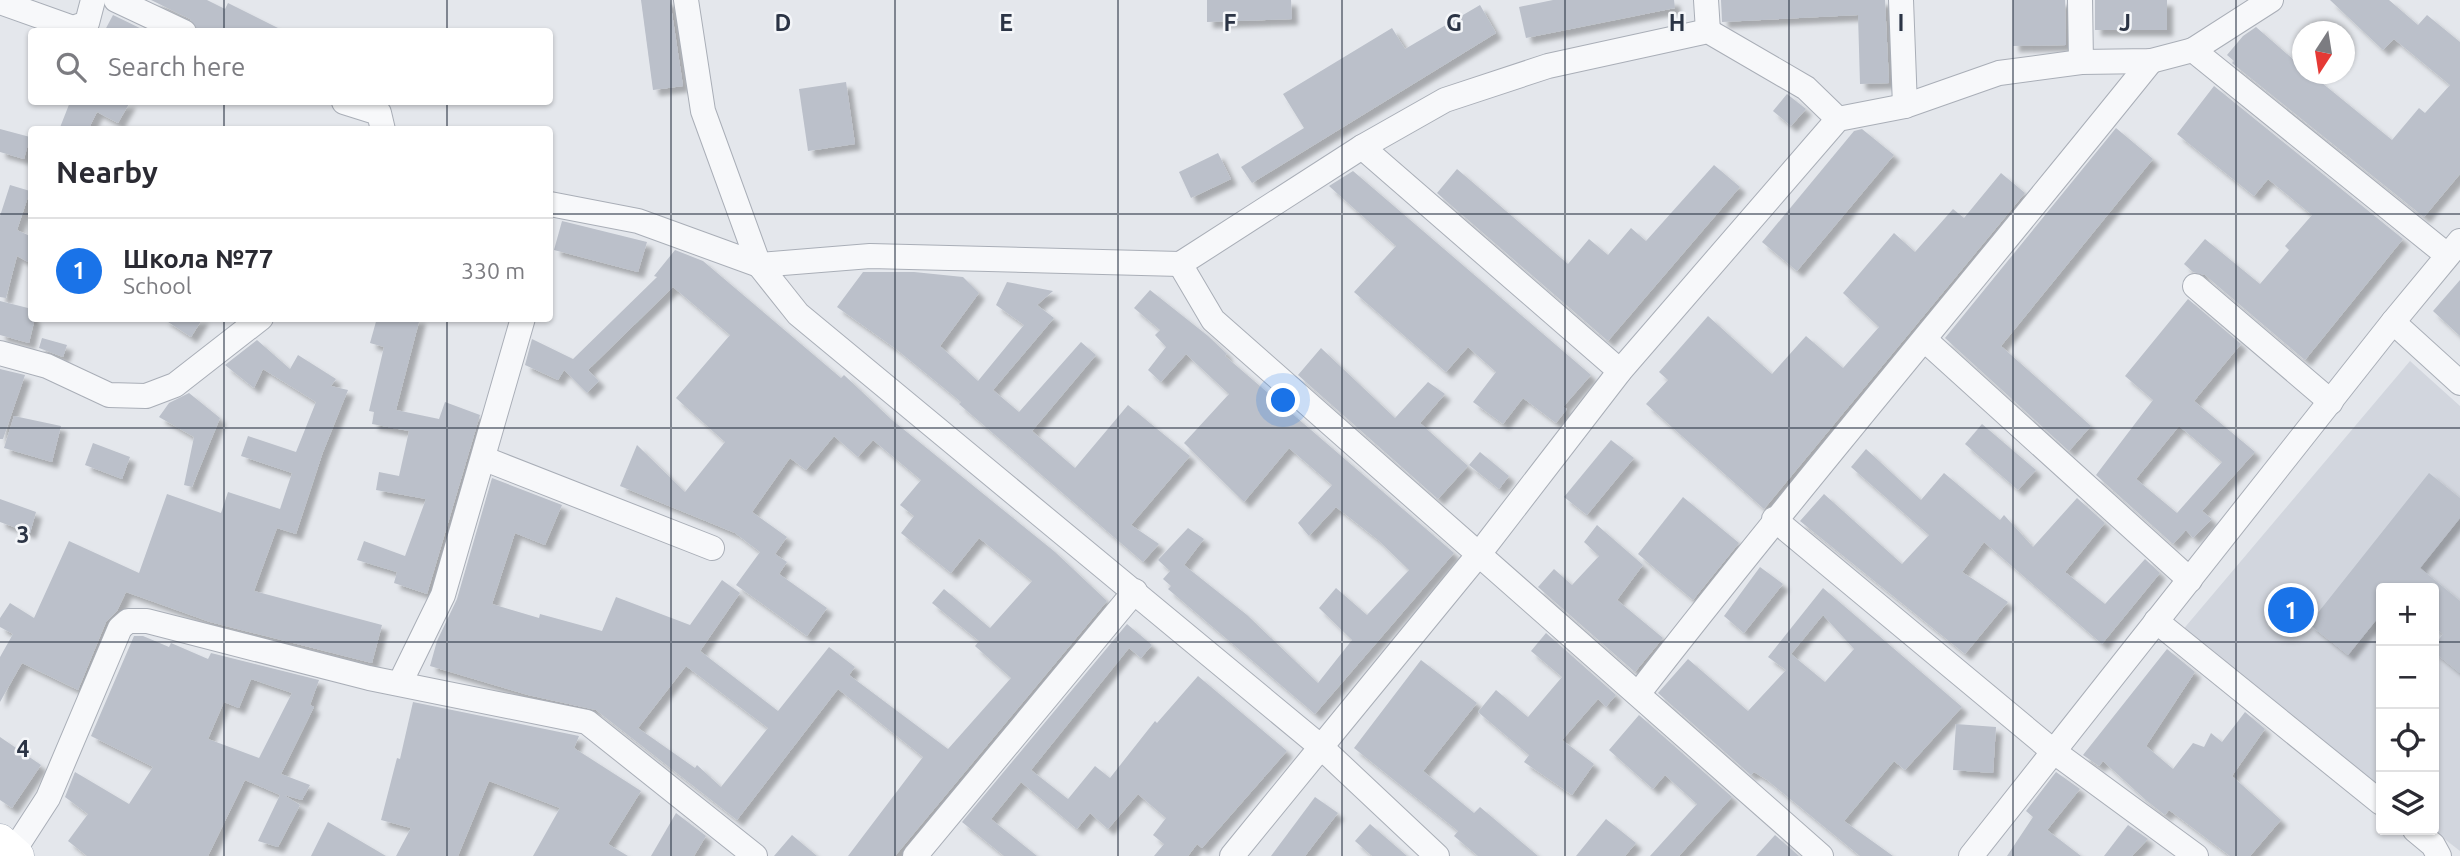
<!DOCTYPE html>
<html lang="en">
<head>
<meta charset="utf-8">
<style>
  body { margin:0; font-family:Ubuntu,sans-serif; background:#f2f2f3; color:#2b2b33 }
  .controls { position:absolute; right:21px; bottom:21px; display:grid; overflow:hidden; border-radius:7px; box-shadow:0 2px 5px #0004 }
  .controls button { width:63px; height:63px; display:grid; place-items:center; padding:0; border:0; border-bottom:2px solid #e1e1e2; background:#fff; color:#2b2b33; font:35px sans-serif }
  .compass { position:absolute; left:2292px; top:21px; width:63px; height:63px; border-radius:50%; background:#fff; box-shadow:0 2px 5px #0004; rotate:192deg }
  .you { position:absolute; left:1284px; top:401px; width:24px; height:24px; margin:-18px; border:5px solid #fff; border-radius:50%; background:#1a73e8; box-shadow:0 0 0 10px #1a73e833 }
  .badge { display:grid; place-items:center; width:46px; height:46px; border-radius:50%; background:#1a73e8; color:#fff; font-size:23px; font-weight:700 }
  .pin { position:absolute; translate:-50% -50%; border:4px solid #fff; box-shadow:0 2px 7px #0006 }
  .list { margin:0; padding:0; list-style:none }
  h2 { display:flex; justify-content:space-between; align-items:center; height:91px; margin:0; padding:0 28px; font-size:30px }
  h2 small { font-size:23px; font-weight:400; color:#7c7c81 }
  .list li { display:grid; grid-template-columns:46px 1fr auto; gap:21px; align-items:center; box-sizing:border-box; height:105px; padding:0 28px; border-top:2px solid #e1e1e2 }
  .list b { display:block; font-size:26px; white-space:nowrap }
  .list p { margin:0; font-size:23px; white-space:nowrap; color:#7c7c81 }
  .list em { font-size:23px; font-style:normal; color:#7c7c81 }
  .icon { flex:none; width:38px; height:38px; fill:none; stroke:currentColor; stroke-width:2; stroke-linecap:round; stroke-linejoin:round }
  .map { position:relative; flex:none; width:2460px; height:856px; overflow:hidden }
  .search { position:absolute; background:#fff; box-shadow:0 2px 5px #0004; left:28px; top:28px; width:525px; height:77px; display:flex; align-items:center; gap:18px; box-sizing:border-box; padding:0 24px; border-radius:7px; color:#7c7c81; font-size:26px }
  .panel { position:absolute; background:#fff; box-shadow:0 2px 5px #0004; left:28px; top:126px; width:525px; height:196px; border-radius:7px }
  .map>svg:first-child { display:block }
  .built { fill:#d2d6de }
  .building { fill:#bbc0ca; fill-rule:evenodd; filter:url(#shadow) }
  .lines { fill:none; stroke-linecap:round; stroke-linejoin:round }
  .minor-casing { stroke:#a9aeb7; stroke-width:26 }
  .major-casing { stroke:#a3abb8; stroke-width:33 }
  .minor { stroke:#f7f8fa; stroke-width:24 }
  .major { stroke:#fff; stroke-width:32 }
  .grid { fill:none; stroke:#2b3445; stroke-width:2; stroke-opacity:0.55 }
  .grid-label { font-size:23px; text-anchor:middle; font-weight:bold; fill:#2b3445; stroke:#f4f6f9; stroke-width:5; stroke-linejoin:round; paint-order:stroke }
</style>
</head>
<body>
<div class="map">
<svg width="2460" height="856" viewBox="0 0 2460 856">
  <defs>
    <filter id="shadow"><feDropShadow dx="6" dy="6" stdDeviation="2" flood-color="#0004"/></filter>
  </defs>
  <rect width="100%" height="100%" fill="#e4e7ec"/>
  <polygon class="built" points="2410,361 2460,406 2460,851 2433,830 2434,588 2381,588 2381,789 2181,632"/>
  <g class="building">
    <polygon points="151,0 207,0 225,9 228,3 286,32 199,32 190,19"/>
    <polygon points="641,0 670,0 683,86 653,90"/>
    <polygon points="1207,0 1291,0 1292,19 1207,22"/>
    <polygon points="1553,0 1674,0 1675,8 1526,38 1519,7"/>
    <polygon points="1721,0 1885,0 1889,83 1860,84 1858,15 1722,22"/>
    <polygon points="2013,0 2065,0 2066,45 2013,46"/>
    <rect x="2095" y="0" width="72" height="30"/>
    <polygon points="2330,0 2389,0 2418,25 2427,15 2460,42 2460,174 2424,217 2232,63 2234,61 2227,55 2243,36 2256,27 2302,67 2302,74 2311,74 2392,140 2419,108 2425,113 2450,85 2394,39 2383,50"/>
    <polygon points="1480,5 1496,33 1252,183 1241,167 1304,128 1283,94 1392,28 1405,49"/>
    <polygon points="113,15 148,32 104,32"/>
    <polygon points="846,82 855,144 808,151 799,89"/>
    <polygon points="2214,86 2403,239 2305,360 2205,275 2193,272 2184,264 2205,239 2260,284 2289,250 2285,246 2312,215 2268,179 2254,196 2177,134"/>
    <polygon points="1787,94 1806,109 1791,126 1773,111"/>
    <polygon points="70,102 130,102 118,123 97,112 88,130 59,130"/>
    <polygon points="2116,128 2153,159 2001,346 2091,426 2069,451 1945,338"/>
    <polygon points="0,129 30,137 24,159 0,152"/>
    <polygon points="1862,129 1894,155 1797,271 1762,242 1854,131"/>
    <polygon points="1218,153 1231,179 1191,198 1179,172"/>
    <polygon points="1714,165 1740,187 1608,341 1437,193 1457,169 1568,264 1589,239 1608,255 1631,228 1646,241"/>
    <polygon points="1353,171 1591,375 1563,407 1567,409 1556,423 1523,398 1503,424 1473,402 1496,372 1468,347 1446,372 1354,292 1396,246 1329,186"/>
    <polygon points="2001,173 2025,193 1764,509 1646,404 1668,380 1659,372 1708,316 1772,374 1806,336 1843,368 1879,327 1843,293 1894,233 1915,252 1953,209 1964,218"/>
    <polygon points="10,185 30,191 17,230 32,237 32,264 17,256 6,298 0,297 0,216"/>
    <polygon points="562,221 647,242 638,272 554,250"/>
    <path d="M675,250L703,261L841,378L844,375L892,420L1055,552L1107,601L895,856H848L923,757L838,689L737,820L596,710L528,695L430,666L437,641L457,599L492,478L562,505L545,545L515,533L492,604L539,618L540,614L602,631L616,597L690,625L722,580L740,593L700,651L778,711L829,647L855,667L849,675L948,749L1011,678L975,646L979,641L932,603L944,589L990,628L1032,581L979,538L951,573L901,533L914,516L900,505L921,480L873,440L858,457L834,436L806,470L790,458L752,512L787,537L775,554L787,562L779,574L827,608L807,636L736,585L760,552L735,533L620,486L637,445L685,492L725,442L676,398L730,335L673,287L588,370L599,381L587,393L564,370L558,380L525,365L532,339L573,359L657,277L654,276ZM686,666L768,728L721,787L697,765L695,768L638,728Z"/>
    <polygon points="863,272 914,272 963,277 979,293 940,346 978,381 1024,325 996,305 1007,282 1053,291 1037,305 1054,318 993,390 1019,412 1081,342 1096,355 1032,431 1075,468 1128,405 1190,456 1131,525 1159,544 1143,562 959,404 961,402 896,349 837,307"/>
    <polygon points="2460,280 2460,336 2433,311"/>
    <polygon points="1150,290 1208,336 1227,354 1225,356 1454,553 1315,714 1168,589 1171,586 1163,579 1170,571 1158,560 1188,528 1204,539 1184,565 1247,615 1318,683 1352,640 1319,608 1336,588 1367,615 1409,570 1378,540 1336,507 1309,536 1298,523 1332,485 1289,448 1244,502 1184,443 1229,394 1186,354 1161,382 1148,370 1166,347 1155,335 1160,330 1134,308"/>
    <path d="M2188,299L2241,344L2194,401L2255,452L2202,511L2212,519L2193,538L2186,530L2173,544L2096,475L2153,400L2125,376ZM2179,426L2222,462L2177,513L2136,479Z"/>
    <polygon points="0,301 32,309 32,318 35,318 29,343 0,335"/>
    <polygon points="162,318 203,318 191,337"/>
    <polygon points="377,318 420,318 396,410 439,419 445,402 480,415 427,594 394,583 397,572 357,560 364,541 405,556 426,499 376,490 379,472 399,476 409,431 372,424 374,412 369,411 384,347 370,343"/>
    <polygon points="42,338 67,345 63,357 39,348"/>
    <polygon points="257,340 290,369 298,355 336,379 331,386 348,390 323,452 296,534 277,528 254,591 382,625 372,663 210,622 126,592 117,611 106,622 78,690 22,663 0,702 0,657 13,634 0,627 0,618 10,603 34,618 69,541 139,573 167,494 221,513 228,492 280,509 292,473 241,456 248,436 296,452 316,402 263,369 254,388 225,365"/>
    <polygon points="1321,348 1395,418 1428,382 1445,394 1420,423 1468,466 1438,499 1298,375"/>
    <polygon points="0,369 25,375 3,439 0,439"/>
    <polygon points="189,393 220,418 192,487 184,485 194,437 159,417 169,403"/>
    <polygon points="14,416 61,426 52,462 4,448"/>
    <polygon points="1982,424 2036,470 2018,490 1965,444"/>
    <polygon points="1611,440 1634,458 1587,515 1564,497"/>
    <polygon points="93,443 130,457 122,479 85,465"/>
    <polygon points="1866,449 1921,500 1944,473 2000,520 2004,515 2033,547 2077,498 2105,523 2065,572 2105,604 2145,559 2160,573 2102,644 1984,542 1962,572 2008,602 1965,654 1800,521 1824,494 1902,564 1929,535 1851,467"/>
    <polygon points="1480,452 1509,476 1499,489 1469,465"/>
    <polygon points="2429,473 2460,498 2460,518 2420,568 2460,601 2460,673 2434,652 2434,646 2443,634 2434,627 2434,588 2381,588 2381,614 2348,655 2309,624"/>
    <polygon points="1683,497 1739,543 1693,600 1638,554"/>
    <polygon points="0,499 36,512 30,533 0,522"/>
    <polygon points="1597,525 1643,565 1617,600 1663,638 1635,672 1538,587 1554,569 1572,585 1599,556 1584,542"/>
    <polygon points="1760,567 1783,584 1744,633 1724,616"/>
    <path d="M1823,588L1962,707L1905,770L1894,761L1844,821L1893,856H1860L1767,780L1754,772L1751,775L1658,693L1688,659L1748,711L1786,670L1768,657ZM1823,615L1854,649L1825,682L1791,654Z"/>
    <polygon points="1127,624 1152,645 1141,658 1129,648 1031,770 1068,799 1095,766 1110,778 1155,721 1157,723 1198,676 1287,751 1202,848 1197,844 1188,856 1154,856 1164,844 1153,835 1166,818 1138,794 1108,829 1090,813 1077,829 1021,782 991,819 1037,856 1004,856 962,822"/>
    <polygon points="1546,633 1616,695 1606,707 1598,699 1562,740 1594,764 1572,795 1524,762 1529,755 1478,712 1496,690 1528,717 1562,677 1531,651"/>
    <path d="M134,636H143L169,647L171,643L208,659L211,653L319,680L310,705L314,707L281,774L310,785L302,800L284,795L300,805L278,847L258,841L280,795L245,780L208,856H87L68,841L88,814L65,797L75,772L129,804L153,767L91,736ZM251,679L292,693L259,758L208,739L224,702L239,708Z"/>
    <polygon points="2167,649 2195,672 2146,746 2173,769 2193,743 2204,747 2211,733 2222,742 2245,712 2265,729 2232,776 2281,820 2250,856 2230,856 2169,810 2165,815 2147,801 2103,761 2099,766 2083,755"/>
    <polygon points="1421,660 1477,703 1423,771 1474,813 1480,807 1538,856 1478,856 1454,836 1458,831 1354,748"/>
    <polygon points="413,702 579,736 574,748 641,791 608,844 628,856 533,856 560,808 489,781 458,856 396,856 411,828 381,820 397,758 400,759"/>
    <polygon points="1639,715 1732,797 1679,856 1650,856 1697,804 1665,775 1653,789 1609,750"/>
    <polygon points="1956,724 1996,727 1993,773 1953,770"/>
    <polygon points="0,737 41,765 12,808 0,800"/>
    <polygon points="2056,772 2080,789 2047,830 2081,856 2007,856 2033,817 2026,811"/>
    <polygon points="1315,797 1338,813 1305,856 1271,856"/>
    <polygon points="676,813 706,836 694,856 651,856"/>
    <polygon points="1606,819 1636,843 1625,856 1576,856"/>
    <polygon points="328,822 386,856 311,856"/>
    <polygon points="1370,824 1407,856 1372,856 1355,841"/>
    <polygon points="2128,825 2148,839 2132,856 2104,856"/>
    <polygon points="792,835 817,856 774,856"/>
    <polygon points="1775,835 1799,856 1756,856"/>
  </g>
  <g class="lines">
    <defs>
      <g id="minor">
        <polyline points="116,0 184,32"/>
        <polyline points="686,0 703,111 759,265 798,314 1321,747 1479,554 1620,371 1838,119 1905,106 1999,73 2081,62 2151,61 2193,50 2271,0"/>
        <polyline points="1706,0 1708,31"/>
        <polyline points="1901,0 1905,106"/>
        <polyline points="2080,0 2081,62"/>
        <polyline points="0,2 73,28 87,23 93,0"/>
        <polyline points="2193,50 2447,255"/>
        <polyline points="344,102 379,113 383,130"/>
        <polyline points="1362,147 1620,371"/>
        <polyline points="550,204 638,221 759,265 870,256 1180,264 1362,147 1445,100 1548,66 1708,31 1806,88 1838,119"/>
        <polyline points="1180,264 1213,320 1821,856"/>
        <polyline points="2195,286 2331,402"/>
        <polyline points="2393,322 2460,241"/>
        <polyline points="1925,340 2190,580"/>
        <polyline points="0,353 47,366 109,395 146,396 175,385 261,318"/>
        <polyline points="485,459 712,548"/>
        <polyline points="1774,519 2053,751 2196,856"/>
        <polyline points="2156,621 2381,803"/>
        <polyline points="400,683 443,595 523,318"/>
        <path d="M1638,694C1805,479 1981,273 2151,61"/>
        <polyline points="2415,830 2433,845 2439,856"/>
        <polyline points="13,852 48,798 120,628 128,621 147,621 369,678 587,722 755,856"/>
        <polyline points="915,856 1135,591"/>
        <polyline points="1232,856 1321,747 1437,856"/>
        <polyline points="1971,856 2393,322 2460,383"/>
      </g>
      <polyline id="major" points="0,840 18,856"/>
    </defs>
    <use href="#minor" class="minor-casing"/>
    <use href="#major" class="major-casing"/>
    <use href="#minor" class="minor"/>
    <use href="#major" class="major"/>
  </g>
  <path class="grid" d="M224,0V32M447,0V32M671,0V856M895,0V856M1118,0V856M1342,0V856M1565,0V856M1789,0V856M2013,0V856M2236,0V856M224,102V130M447,102V130M0,214H32M550,214H2460M224,318V856M447,318V856M0,428H2460M0,642H2381M2434,642H2460"/>
  <g class="grid-label">
    <text x="783" y="31">D</text>
    <text x="1006" y="31">E</text>
    <text x="1230" y="31">F</text>
    <text x="1454" y="31">G</text>
    <text x="1677" y="31">H</text>
    <text x="1901" y="31">I</text>
    <text x="2125" y="31">J</text>
    <text x="23" y="543">3</text>
    <text x="23" y="757">4</text>
  </g>
</svg>
<div class="controls">
<button>+</button>
<button>−</button>
<button><svg class="icon" aria-label="locate" viewBox="0 0 24 24"><circle cx="12" cy="12" r="6"/><path d="M12 2v4M12 18v4M2 12h4M18 12h4"/></svg></button>
<button><svg class="icon" aria-label="layers" viewBox="0 0 24 24"><path d="M12 4l9 5-9 5-9-5zM3 14l9 5 9-5"/></svg></button>
</div>
<svg class="compass" viewBox="-18 -18 36 36"><path d="M0-13l5 13h-10z" fill="#e53935"/><path d="M0 13l5-13h-10z" fill="#7c7c81"/></svg>
<div class="you"></div>
<div class="pin badge" style="left:2291px;top:610px">1</div>
<div class="search"><svg class="icon" aria-label="search" viewBox="0 0 24 24"><circle cx="10" cy="10" r="6"/><path d="M15 15l6 6"/></svg>Search here</div>
<section class="panel">
<h2>Nearby<small></small></h2>
<ul class="list">
<li><span class="badge">1</span><div><b>Школа №77</b><p>School</p></div><em>330 m</em></li>
</ul>
</section>
</div>
</body>
</html>
